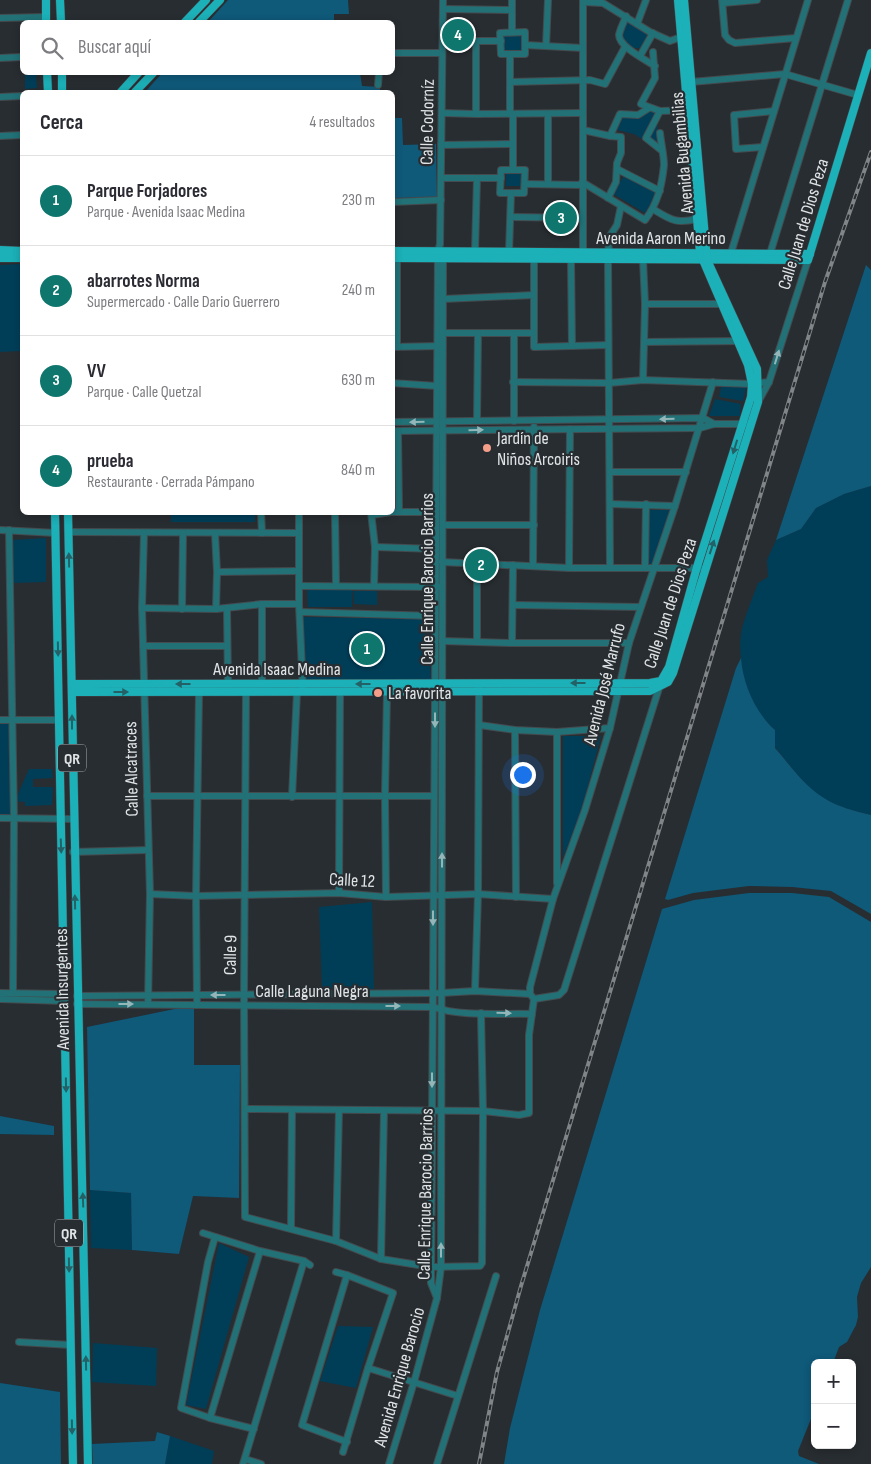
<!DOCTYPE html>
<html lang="es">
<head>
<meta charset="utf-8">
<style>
  body { margin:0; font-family:"Sofia Sans Condensed",sans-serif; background:#f7f7f7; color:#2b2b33 }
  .controls { position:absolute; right:15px; bottom:15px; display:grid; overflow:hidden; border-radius:8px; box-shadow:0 2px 8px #0003 }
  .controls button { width:45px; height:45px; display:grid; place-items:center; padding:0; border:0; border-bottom:1px solid #e1e1e2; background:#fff; color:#2b2b33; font:25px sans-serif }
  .you { position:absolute; left:522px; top:774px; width:18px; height:18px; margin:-12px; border:4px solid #fff; border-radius:50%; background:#1a73e8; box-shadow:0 0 0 8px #1a73e833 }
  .badge { display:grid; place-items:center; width:32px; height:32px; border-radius:50%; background:#0f766e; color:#fff; font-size:16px; font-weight:700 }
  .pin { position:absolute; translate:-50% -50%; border:2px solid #fff; box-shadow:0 1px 5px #0006 }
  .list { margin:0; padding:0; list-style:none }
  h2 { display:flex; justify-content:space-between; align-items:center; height:65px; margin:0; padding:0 20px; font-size:21px }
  h2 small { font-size:16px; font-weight:400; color:#7c7c81 }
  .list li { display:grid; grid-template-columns:32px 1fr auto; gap:15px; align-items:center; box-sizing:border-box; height:90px; padding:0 20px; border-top:1px solid #e1e1e2 }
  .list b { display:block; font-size:19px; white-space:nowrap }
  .list p { margin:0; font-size:16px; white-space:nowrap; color:#7c7c81 }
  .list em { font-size:16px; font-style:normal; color:#7c7c81 }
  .icon { flex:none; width:28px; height:28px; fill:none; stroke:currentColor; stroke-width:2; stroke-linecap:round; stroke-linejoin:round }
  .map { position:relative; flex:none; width:871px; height:1464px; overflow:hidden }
  .search { position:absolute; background:#fff; box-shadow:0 2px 8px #0003; left:20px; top:20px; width:375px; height:55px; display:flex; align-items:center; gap:12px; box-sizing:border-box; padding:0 18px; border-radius:8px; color:#7c7c81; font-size:19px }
  .panel { position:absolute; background:#fff; box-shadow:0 2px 8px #0003; left:20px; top:90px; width:375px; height:425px; border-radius:8px }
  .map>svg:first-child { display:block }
  .green { fill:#003e58 }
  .forest { fill:#0f5979 }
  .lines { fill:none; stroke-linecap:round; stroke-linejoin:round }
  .minor-casing { stroke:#454a4e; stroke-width:8 }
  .major-casing { stroke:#454a4e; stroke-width:9 }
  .minor { stroke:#217176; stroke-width:6 }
  .major { stroke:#1cb0b8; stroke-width:8 }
  .rail-casing { stroke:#808588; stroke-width:4 }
  .rail { stroke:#282d31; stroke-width:2; stroke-dasharray:5.5; stroke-linecap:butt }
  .oneway { fill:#94b6b9 }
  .oneway2 { fill:#236167 }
  .poi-dot { fill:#f49e89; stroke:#282d31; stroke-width:2 }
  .labels { text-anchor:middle; stroke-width:4.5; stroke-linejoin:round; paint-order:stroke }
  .shield { fill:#282d31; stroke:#a9adb0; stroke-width:1 }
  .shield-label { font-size:16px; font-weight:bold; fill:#e0e4e6 }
  .street-label { font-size:18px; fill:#e0e4e6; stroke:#282d31 }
  .poi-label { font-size:18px; fill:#e0e4e6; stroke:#282d31; text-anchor:start }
</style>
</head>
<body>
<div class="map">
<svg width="871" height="1464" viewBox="0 0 871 1464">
  <rect width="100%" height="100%" fill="#282d31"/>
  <g class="green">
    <path d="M628,21L648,34L641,48H633L623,40C622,33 623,25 628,21Z"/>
    <rect x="502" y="34" width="21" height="18"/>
    <polygon points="25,73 36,73 37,88 25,89"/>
    <polygon points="653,110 658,113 657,145 649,143 634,134 617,130 624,115"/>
    <polygon points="506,173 522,173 523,186 506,186"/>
    <polygon points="625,174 657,193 645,213 613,194"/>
    <polygon points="22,264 22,351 0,352 0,265"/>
    <polygon points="722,383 746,387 743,401 719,397"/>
    <polygon points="715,399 741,404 740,416 709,416"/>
    <path d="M871,486V815C855,811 838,807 823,798C804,786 790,765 775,747V730C749,708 737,668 741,634C743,620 753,597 758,583L768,577L767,560L776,540L801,529L816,508L844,494Z"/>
    <polygon points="649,510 670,510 652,564 648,564"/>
    <rect x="171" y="513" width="84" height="9"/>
    <polygon points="46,538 46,582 12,583 11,540"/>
    <polygon points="307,587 353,588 352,607 308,607"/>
    <polygon points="354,591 377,591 377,605 354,604"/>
    <polygon points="303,617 430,619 431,682 304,679"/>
    <polygon points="0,722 9,722 12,818 0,818"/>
    <polygon points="563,736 601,736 582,809 563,858"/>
    <polygon points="29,769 52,769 53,778 33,779 33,787 53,787 52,805 25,806 25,802 15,801"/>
    <polygon points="372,902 374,989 322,989 319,907"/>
    <polygon points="90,1190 131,1193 132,1250 91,1248"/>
    <polygon points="219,1243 249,1257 206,1409 186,1405"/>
    <polygon points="338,1326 373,1327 356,1388 320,1381"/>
    <polygon points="93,1343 157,1348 156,1386 92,1382"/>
    <polygon points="170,1436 214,1451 212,1464 165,1464"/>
  </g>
  <g class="forest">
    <polygon points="228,0 348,0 349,14 334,14 334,22 208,22"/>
    <polygon points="163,72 360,73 362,86 380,87 380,92 145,92"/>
    <polygon points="392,118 402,118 403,145 436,144 437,197 393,198"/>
    <polygon points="866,265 871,270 871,486 844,494 816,508 801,529 776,540"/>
    <path d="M741,658C743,684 755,712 775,730V748C790,765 804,786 824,798C838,807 855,811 871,815V914L831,891L792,887L749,886L693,893L668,900L665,899L736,668Z"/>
    <polygon points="749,893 792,893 829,897 871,922 871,1267 861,1283 857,1297 858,1317 856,1325 847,1342 839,1347 833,1363 815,1363 815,1409 798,1451 799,1456 819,1464 504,1464 510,1428 540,1310 662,909 694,900"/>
    <polygon points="194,1005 194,1065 240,1065 239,1198 193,1196 179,1254 132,1250 131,1193 90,1190 87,1027"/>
    <polygon points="0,1116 54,1126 54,1135 0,1134"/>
    <polygon points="0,1383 60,1392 61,1464 0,1464"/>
    <polygon points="157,1432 170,1436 165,1464 93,1464 92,1444 155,1441"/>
  </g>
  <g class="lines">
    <defs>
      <g id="minor">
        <polyline points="512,0 512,32"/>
        <polyline points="583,0 583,256"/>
        <polyline points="722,0 725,35 729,40 735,43 796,38"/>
        <polyline points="583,2 603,3 650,32 670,41 681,37"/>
        <polyline points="723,3 757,0"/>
        <polyline points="443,9 512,10"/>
        <path d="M626,16C624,22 620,29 619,35C619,47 646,60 655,66"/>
        <polyline points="0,18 46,17"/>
        <polyline points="637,24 646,0"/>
        <polygon points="525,32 525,54 501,54 500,33"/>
        <polyline points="443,41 501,41"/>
        <polyline points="525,45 583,48"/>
        <polyline points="546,46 548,0"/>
        <polyline points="653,52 655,78 641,104 660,111 690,110"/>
        <polyline points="392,53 442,53"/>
        <polyline points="510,54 510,114"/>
        <polyline points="640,56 653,33"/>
        <polyline points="0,58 22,57"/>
        <polyline points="510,82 590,80 605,84 625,47"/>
        <polyline points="691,82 785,74 858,95"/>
        <polyline points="378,85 379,72"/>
        <polyline points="0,97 22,96"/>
        <polyline points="660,111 646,138 661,150"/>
        <polyline points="442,113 476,114 582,113"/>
        <polyline points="476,114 476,41"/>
        <polyline points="548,114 548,184"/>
        <polyline points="583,130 610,136 621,137 621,153 617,163 616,182 608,198"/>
        <polyline points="0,136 22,135"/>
        <polyline points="610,136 620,114 638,115 649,108"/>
        <polyline points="441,145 513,144"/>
        <polyline points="763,147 736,149 734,115 774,111"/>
        <polyline points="617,169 660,191"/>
        <polygon points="501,170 525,170 524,193 500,193"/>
        <polyline points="513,170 513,114"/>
        <polyline points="441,178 501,178"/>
        <path d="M582,182L645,220C658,203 662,185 664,165C664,156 661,143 660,133"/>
        <polyline points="525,184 583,185"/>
        <polyline points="392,202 441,200"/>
        <path d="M653,209C671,220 676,224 697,219"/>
        <polyline points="511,217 582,218"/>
        <polyline points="475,252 477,178"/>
        <polyline points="509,252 511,193"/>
        <polyline points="609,253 608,239 617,225 621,206"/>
        <polyline points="731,253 808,0"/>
        <polyline points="769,257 848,0"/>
        <polyline points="397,258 397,347"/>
        <polyline points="534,259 534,347 608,345"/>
        <polyline points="571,259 572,346"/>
        <polyline points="608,259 610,567"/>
        <polyline points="443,299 534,295"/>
        <polyline points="645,304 721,304"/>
        <polyline points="443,333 533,333"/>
        <polyline points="644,342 742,341"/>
        <polyline points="392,347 439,346"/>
        <polyline points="643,380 645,304 643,259"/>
        <polyline points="513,382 609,383 643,380 752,384 769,382"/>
        <polyline points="392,383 437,386"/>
        <polyline points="758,402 769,382 808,260"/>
        <polyline points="477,421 478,333"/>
        <polyline points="514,421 514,334"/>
        <polyline points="392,422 703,418 714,424"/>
        <polyline points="392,431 700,428 714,424 751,424"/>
        <polyline points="398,431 399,511"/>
        <polyline points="610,472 686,472"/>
        <polyline points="610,504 675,506"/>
        <polyline points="261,512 262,533"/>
        <polyline points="299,512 299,604 303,692"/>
        <polyline points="335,512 336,586"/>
        <polyline points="371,512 375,547 374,586"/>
        <polyline points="392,512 436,512"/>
        <polyline points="372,515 391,512"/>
        <polyline points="443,525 534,525"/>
        <polyline points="0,530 56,533"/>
        <polyline points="9,530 14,819 13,993"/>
        <polyline points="68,532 298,533"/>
        <polyline points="144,533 142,608 150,894 148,1004"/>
        <polyline points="215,533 217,572 216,609"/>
        <polyline points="375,547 436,549"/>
        <polyline points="442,562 569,568 701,568"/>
        <polyline points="477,564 477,641"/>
        <polyline points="533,565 534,427"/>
        <polyline points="645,567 646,504"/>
        <polyline points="569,568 570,429"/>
        <polyline points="217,572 299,571"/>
        <polyline points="300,586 439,587"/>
        <polyline points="513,605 640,607"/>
        <polyline points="142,608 216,609 262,604 299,604"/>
        <polyline points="182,609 183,533"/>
        <polyline points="227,609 228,684"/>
        <polyline points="300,612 435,616"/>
        <polyline points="442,641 512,643 629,643"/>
        <polyline points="512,643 513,565"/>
        <polyline points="143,646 227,646"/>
        <polyline points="262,684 262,604"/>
        <polyline points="246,692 244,995 245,1217 336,1241 381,1259 431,1267 480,1266 482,1263 483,1111 481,1013"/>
        <polyline points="0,720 59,720"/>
        <polyline points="479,725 515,730 557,732 610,728"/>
        <polyline points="515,730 516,897"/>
        <polyline points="557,732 557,883"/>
        <polyline points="147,796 434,796"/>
        <polyline points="292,797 297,692"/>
        <polyline points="0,818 73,819"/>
        <polyline points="73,852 148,850"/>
        <polyline points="339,893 340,692"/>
        <polyline points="150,894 196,896 339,893 386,897 478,894 553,899"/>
        <polyline points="386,897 385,796 387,692"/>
        <polyline points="475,991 478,894 479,687"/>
        <polyline points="0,993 65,994"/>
        <polyline points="530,994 530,987 553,899 585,810 610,728 629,643 675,506 713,382"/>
        <polyline points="77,996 441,993 475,991 530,994"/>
        <polyline points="0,999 65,1001"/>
        <polyline points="534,999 559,995 564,990 660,685"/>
        <path d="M77,1004L433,1007C462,1017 501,1013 532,1014"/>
        <polyline points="197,1005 196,896 199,692"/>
        <polyline points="246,1109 483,1111 519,1115 529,1113 529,1035 534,999 530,994"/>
        <polyline points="291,1228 292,1110"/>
        <polyline points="203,1233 260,1251 304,1261 310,1265"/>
        <polyline points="215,1237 208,1262 181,1408 210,1418 254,1429"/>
        <polyline points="336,1241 339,1110"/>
        <polyline points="381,1259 384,1111"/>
        <polyline points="336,1272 347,1275 393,1293 368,1368 343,1452"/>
        <polyline points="437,1298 431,1283 438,252 440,244 443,0"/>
        <polyline points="19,1342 71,1345"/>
        <polyline points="368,1368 458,1396"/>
        <polyline points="210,1418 260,1251"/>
        <polyline points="347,1442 302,1425 347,1275"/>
        <polyline points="245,1459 261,1464"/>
        <polyline points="243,1464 304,1261"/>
        <polyline points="389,1464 414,1382 437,1298 441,1267 443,254"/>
        <polyline points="437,1464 496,1276"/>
      </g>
      <g id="major">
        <polyline points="46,0 46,22"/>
        <polyline points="60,0 61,22"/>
        <polyline points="185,22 206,0"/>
        <polyline points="199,22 220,0"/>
        <polyline points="47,72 48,92"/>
        <polyline points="62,72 62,92"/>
        <polyline points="121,92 139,72"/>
        <polyline points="135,92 154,72"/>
        <polyline points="0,250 22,251"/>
        <polyline points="392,251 810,254"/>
        <polyline points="0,258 22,258"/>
        <polyline points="392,258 808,260 871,53"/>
        <polyline points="55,512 73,1464"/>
        <path d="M68,512C72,830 83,1147 88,1464"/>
        <polyline points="72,684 650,683 661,681 669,667 697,567 751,397 752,384 748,365 700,253 678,0"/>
        <polyline points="72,692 650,691 668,682 673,673 758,402 757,369 707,260 684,0"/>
      </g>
    </defs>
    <use href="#minor" class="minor-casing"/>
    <use href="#major" class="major-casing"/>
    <use href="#minor" class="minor"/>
    <use href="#major" class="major"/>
    <defs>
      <polyline id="rail" points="479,1464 497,1372 521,1286 825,282 871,152"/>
    </defs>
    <use href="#rail" class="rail-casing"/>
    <use href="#rail" class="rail"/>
  </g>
  <defs><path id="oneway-solid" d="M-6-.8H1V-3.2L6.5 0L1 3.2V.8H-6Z" transform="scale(1.25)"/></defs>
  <g class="oneway">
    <use href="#oneway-solid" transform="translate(777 357) rotate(-73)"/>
    <use href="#oneway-solid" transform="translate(667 419) rotate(179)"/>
    <use href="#oneway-solid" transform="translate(417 422) rotate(179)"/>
    <use href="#oneway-solid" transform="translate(476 430) rotate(-1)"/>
    <use href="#oneway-solid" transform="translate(435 720) rotate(90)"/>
    <use href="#oneway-solid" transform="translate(442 860) rotate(-90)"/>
    <use href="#oneway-solid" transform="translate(433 918) rotate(90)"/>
    <use href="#oneway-solid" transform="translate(218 995) rotate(180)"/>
    <use href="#oneway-solid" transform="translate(126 1004)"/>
    <use href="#oneway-solid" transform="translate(393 1006)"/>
    <use href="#oneway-solid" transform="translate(504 1013) rotate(1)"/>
    <use href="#oneway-solid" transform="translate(432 1080) rotate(90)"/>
    <use href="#oneway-solid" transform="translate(441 1250) rotate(-90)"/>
  </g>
  <g class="oneway2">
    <use href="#oneway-solid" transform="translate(735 447) rotate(107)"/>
    <use href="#oneway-solid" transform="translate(712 547) rotate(-72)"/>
    <use href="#oneway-solid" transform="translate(69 560) rotate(-91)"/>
    <use href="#oneway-solid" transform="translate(58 649) rotate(89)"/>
    <use href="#oneway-solid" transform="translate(578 683) rotate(180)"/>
    <use href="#oneway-solid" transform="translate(183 684) rotate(180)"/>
    <use href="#oneway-solid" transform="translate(363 684) rotate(180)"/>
    <use href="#oneway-solid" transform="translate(121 692)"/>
    <use href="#oneway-solid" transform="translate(72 722) rotate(-90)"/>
    <use href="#oneway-solid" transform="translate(61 846) rotate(88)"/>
    <use href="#oneway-solid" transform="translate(75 902) rotate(-91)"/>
    <use href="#oneway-solid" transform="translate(66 1085) rotate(89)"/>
    <use href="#oneway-solid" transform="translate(83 1200) rotate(-92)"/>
    <use href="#oneway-solid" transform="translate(69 1265) rotate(89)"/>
    <use href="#oneway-solid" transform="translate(86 1363) rotate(-91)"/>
    <use href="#oneway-solid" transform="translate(72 1427) rotate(89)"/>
  </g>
  <g class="poi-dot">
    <circle cx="487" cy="448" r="5"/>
    <circle cx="378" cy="693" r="5"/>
  </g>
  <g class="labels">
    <g class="shield">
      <rect x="58" y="744.5" width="28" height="27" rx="4"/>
      <rect x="55" y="1219.5" width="28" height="27" rx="4"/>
    </g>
    <g class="shield-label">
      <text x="72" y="764">QR</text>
      <text x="69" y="1239">QR</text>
    </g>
    <g class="street-label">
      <text transform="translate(427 122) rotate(-89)" y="6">Calle Codorníz</text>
      <text transform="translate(682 153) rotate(-95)" y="6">Avenida Bugambilias</text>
      <text transform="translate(803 224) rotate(-73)" y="6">Calle Juan de Dios Peza</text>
      <text x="661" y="244">Avenida Aaron Merino</text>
      <text transform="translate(427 579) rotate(-90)" y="6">Calle Enrique Barocio Barrios</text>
      <text transform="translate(670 603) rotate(-72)" y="6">Calle Juan de Dios Peza</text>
      <text x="277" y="675">Avenida Isaac Medina</text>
      <text transform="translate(604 684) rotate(-76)" y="6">Avenida José Marrufo</text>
      <text transform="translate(131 769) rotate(-91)" y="6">Calle Alcatraces</text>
      <text transform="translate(352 880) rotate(3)" y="6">Calle 12</text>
      <text transform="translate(230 955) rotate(-89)" y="6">Calle 9</text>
      <text transform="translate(62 989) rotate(-91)" y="6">Avenida Insurgentes</text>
      <text x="312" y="997">Calle Laguna Negra</text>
      <text transform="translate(425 1194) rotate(-89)" y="6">Calle Enrique Barocio Barrios</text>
      <text transform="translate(399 1377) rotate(-74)" y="6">Avenida Enrique Barocio</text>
    </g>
    <g class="poi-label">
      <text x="497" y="444">Jardín de<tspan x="497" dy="21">Niños Arcoiris</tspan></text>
      <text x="388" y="699">La favorita</text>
    </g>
  </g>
</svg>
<div class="controls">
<button>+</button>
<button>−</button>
</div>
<div class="you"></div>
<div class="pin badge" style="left:367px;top:649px">1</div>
<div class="pin badge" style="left:481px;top:565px">2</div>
<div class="pin badge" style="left:561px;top:218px">3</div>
<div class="pin badge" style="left:458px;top:35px">4</div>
<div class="search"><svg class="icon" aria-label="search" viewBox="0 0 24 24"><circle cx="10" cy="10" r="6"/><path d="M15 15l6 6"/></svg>Buscar aquí</div>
<section class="panel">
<h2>Cerca<small>4 resultados</small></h2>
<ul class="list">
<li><span class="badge">1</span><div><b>Parque Forjadores</b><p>Parque · Avenida Isaac Medina</p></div><em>230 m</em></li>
<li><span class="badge">2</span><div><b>abarrotes Norma</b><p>Supermercado · Calle Dario Guerrero</p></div><em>240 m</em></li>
<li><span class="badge">3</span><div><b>VV</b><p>Parque · Calle Quetzal</p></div><em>630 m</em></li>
<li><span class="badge">4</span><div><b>prueba</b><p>Restaurante · Cerrada Pámpano</p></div><em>840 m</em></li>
</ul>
</section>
</div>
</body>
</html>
